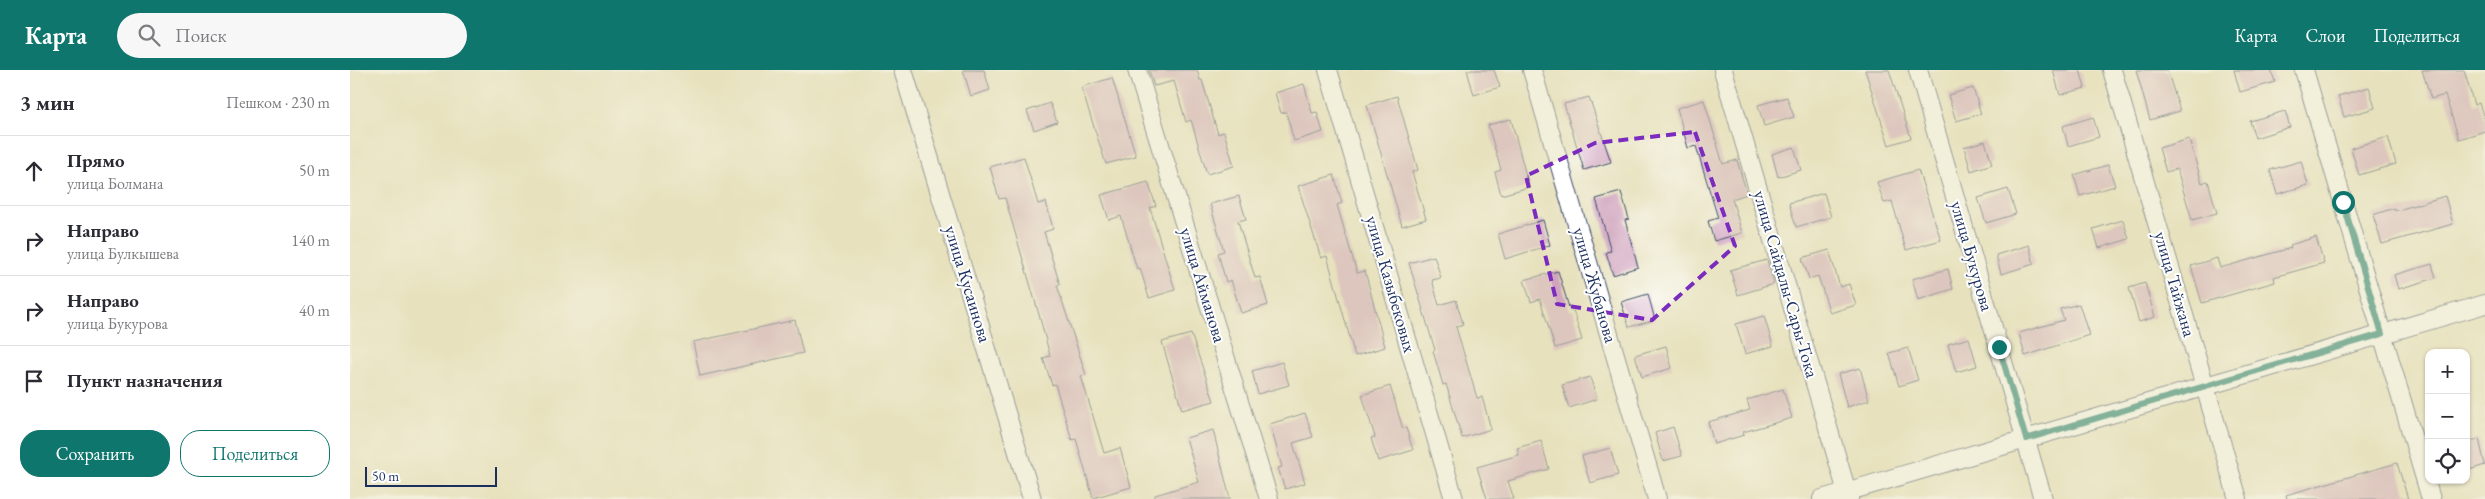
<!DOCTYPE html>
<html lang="ru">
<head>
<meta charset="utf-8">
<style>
  body { margin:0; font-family:"EB Garamond",serif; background:#f7f7f7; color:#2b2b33 }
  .controls { position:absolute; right:15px; bottom:15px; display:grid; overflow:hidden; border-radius:10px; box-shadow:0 1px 4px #0004 }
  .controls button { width:45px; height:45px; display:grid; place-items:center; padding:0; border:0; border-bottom:1px solid #e1e1e2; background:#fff; color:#2b2b33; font:25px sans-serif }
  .scale { position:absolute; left:15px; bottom:12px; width:132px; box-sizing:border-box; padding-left:5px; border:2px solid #1b2f5e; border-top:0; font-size:14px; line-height:18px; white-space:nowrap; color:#1b2f5e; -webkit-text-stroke:4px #fff; paint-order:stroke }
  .stop { position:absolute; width:15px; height:15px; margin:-11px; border:4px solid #0f766e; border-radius:50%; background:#fff }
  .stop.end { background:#0f766e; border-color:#fff; box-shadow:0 1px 5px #0008 }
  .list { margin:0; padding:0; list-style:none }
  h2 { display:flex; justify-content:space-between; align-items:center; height:65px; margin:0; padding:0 20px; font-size:21px }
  h2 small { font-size:16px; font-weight:400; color:#7c7c81 }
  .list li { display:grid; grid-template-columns:32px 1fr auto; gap:15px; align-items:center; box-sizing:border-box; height:70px; padding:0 20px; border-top:1px solid #e1e1e2 }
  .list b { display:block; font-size:19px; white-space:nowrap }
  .list p { margin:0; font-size:16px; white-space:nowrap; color:#7c7c81 }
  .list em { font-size:16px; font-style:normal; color:#7c7c81 }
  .actions { display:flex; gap:10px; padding:15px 20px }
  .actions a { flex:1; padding:11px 0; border:1px solid #0f766e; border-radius:20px; text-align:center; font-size:18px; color:#0f766e }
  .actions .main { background:#0f766e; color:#fff }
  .icon { flex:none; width:28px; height:28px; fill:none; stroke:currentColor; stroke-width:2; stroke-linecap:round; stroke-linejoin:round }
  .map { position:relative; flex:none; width:2135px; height:429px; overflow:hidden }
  header { display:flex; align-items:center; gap:30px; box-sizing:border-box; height:70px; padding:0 25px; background:#0f766e; color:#fff }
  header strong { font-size:24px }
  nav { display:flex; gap:28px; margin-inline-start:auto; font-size:18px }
  .search { width:350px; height:45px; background:#f7f7f7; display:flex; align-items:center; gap:12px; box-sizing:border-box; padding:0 18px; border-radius:28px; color:#7c7c81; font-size:19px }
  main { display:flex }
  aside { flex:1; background:#fff }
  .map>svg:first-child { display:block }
  .building { fill:#d0a4bd }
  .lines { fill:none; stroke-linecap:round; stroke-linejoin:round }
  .minor-casing { stroke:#3a4a6c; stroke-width:20 }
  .minor { stroke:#fff; stroke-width:18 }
  .route { stroke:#0f766e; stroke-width:6 }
  .marked { fill:none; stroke:#7b2cbf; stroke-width:4; stroke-dasharray:10 6; stroke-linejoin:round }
  .labels { text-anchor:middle; stroke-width:4; stroke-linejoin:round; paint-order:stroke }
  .street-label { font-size:18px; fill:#1b2f5e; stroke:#fff }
</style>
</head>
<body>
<header>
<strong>Карта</strong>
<div class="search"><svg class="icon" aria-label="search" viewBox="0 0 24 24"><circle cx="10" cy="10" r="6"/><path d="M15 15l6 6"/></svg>Поиск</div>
<nav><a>Карта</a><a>Слои</a><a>Поделиться</a></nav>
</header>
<main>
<aside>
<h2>3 мин<small>Пешком · 230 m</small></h2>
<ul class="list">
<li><svg class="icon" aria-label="ahead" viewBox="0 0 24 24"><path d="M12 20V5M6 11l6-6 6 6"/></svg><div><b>Прямо</b><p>улица Болмана</p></div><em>50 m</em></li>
<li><svg class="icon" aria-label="right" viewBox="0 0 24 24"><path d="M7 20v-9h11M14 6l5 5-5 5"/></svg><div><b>Направо</b><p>улица Булкышева</p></div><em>140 m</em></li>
<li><svg class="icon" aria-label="right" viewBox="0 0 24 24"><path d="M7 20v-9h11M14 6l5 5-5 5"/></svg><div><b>Направо</b><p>улица Букурова</p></div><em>40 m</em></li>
<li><svg class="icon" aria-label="arrive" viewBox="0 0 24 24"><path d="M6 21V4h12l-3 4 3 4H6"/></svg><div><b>Пункт назначения</b></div></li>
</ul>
<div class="actions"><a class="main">Сохранить</a><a>Поделиться</a></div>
</aside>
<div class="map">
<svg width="2135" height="429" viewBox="0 0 2135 429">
  <rect width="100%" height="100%" fill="#fff"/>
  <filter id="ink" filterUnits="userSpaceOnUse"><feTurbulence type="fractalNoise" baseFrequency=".02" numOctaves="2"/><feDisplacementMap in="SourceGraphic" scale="10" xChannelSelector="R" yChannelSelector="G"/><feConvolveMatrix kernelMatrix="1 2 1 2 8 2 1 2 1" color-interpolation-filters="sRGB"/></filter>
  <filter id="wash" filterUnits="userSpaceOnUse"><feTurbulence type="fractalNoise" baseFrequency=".0096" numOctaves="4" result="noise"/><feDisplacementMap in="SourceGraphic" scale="20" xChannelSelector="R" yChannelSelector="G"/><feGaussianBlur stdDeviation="1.12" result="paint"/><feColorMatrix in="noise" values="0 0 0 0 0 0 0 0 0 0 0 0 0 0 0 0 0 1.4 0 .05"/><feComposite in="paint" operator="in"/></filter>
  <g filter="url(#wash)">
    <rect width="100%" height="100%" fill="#e7e1bd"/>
    <g id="blocks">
      <g class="building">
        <polygon points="613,0 634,0 640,20 621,26"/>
        <polygon points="799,0 847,0 850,10 852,10 868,64 874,62 884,96 857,104 841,50 836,52 824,11 804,16"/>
        <polygon points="1117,0 1144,0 1150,17 1124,25"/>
        <polygon points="1515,0 1539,0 1561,68 1539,75"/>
        <polygon points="1703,0 1730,0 1735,18 1710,25"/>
        <polygon points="1786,0 1817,0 1830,41 1800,50"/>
        <polygon points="1884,0 1921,0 1925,12 1890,22"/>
        <polygon points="2072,0 2114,0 2124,35 2129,33 2135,52 2135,61 2109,69 2095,25 2081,29"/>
        <polygon points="762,8 786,86 756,94 731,17"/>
        <polygon points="954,14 962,43 967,42 973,62 944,71 936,42 931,43 925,23"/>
        <polygon points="2019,17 2025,38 1994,47 1988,26"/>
        <polygon points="1623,18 1631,44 1606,51 1598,25"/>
        <polygon points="1047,26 1068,100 1062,102 1076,149 1052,156 1017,35"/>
        <polygon points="1239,27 1261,92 1234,100 1214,34"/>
        <polygon points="1437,27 1444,47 1414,56 1408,35"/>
        <polygon points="1354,30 1373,94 1387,90 1397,124 1382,129 1392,163 1364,171 1358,151 1368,148 1346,76 1338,78 1327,38"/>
        <polygon points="700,33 707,52 684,60 677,41"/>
        <polygon points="1935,41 1940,57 1905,68 1900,51"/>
        <polygon points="1743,47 1749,67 1718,76 1713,56"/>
        <polygon points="1161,49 1179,117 1151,125 1145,102 1151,100 1138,55"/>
        <polygon points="2038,67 2046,94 2009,105 2001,78"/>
        <polygon points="1839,69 1852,113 1858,111 1867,143 1842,150 1827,99 1816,102 1809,78"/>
        <polygon points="1635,71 1642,94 1621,101 1614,77"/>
        <polygon points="1444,77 1451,100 1428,107 1422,84"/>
        <polygon points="674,87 688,134 696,132 703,159 694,162 710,215 707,215 736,305 731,306 754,383 770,378 781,417 743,428 726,369 722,370 705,314 702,315 693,288 700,286 690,248 655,128 649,129 640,97"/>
        <polygon points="1951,91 1958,115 1927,124 1920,100"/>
        <polygon points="1758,95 1765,116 1730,126 1724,105"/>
        <polygon points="1568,100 1591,170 1556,180 1542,131 1534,133 1527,112"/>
        <polygon points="984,105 992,133 987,135 1007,203 1015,201 1035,277 1005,286 977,186 971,188 948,116"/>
        <polygon points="798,112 806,136 800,138 825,220 799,228 790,198 787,199 771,146 759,150 751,125"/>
        <polygon points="1658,119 1666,144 1636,153 1628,128"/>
        <polygon points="1271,122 1279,149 1275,150 1288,197 1263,205 1256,182 1261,181 1246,129"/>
        <polygon points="1474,123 1481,147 1446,157 1439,133"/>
        <polygon points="889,126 896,149 888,151 905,208 910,207 918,235 891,243 881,210 876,212 868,183 874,181 860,134"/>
        <polygon points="2095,126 2103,154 2032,174 2023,145 2044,138 2045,141"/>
        <polygon points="1193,150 1200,175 1155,189 1148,164"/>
        <polygon points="1773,150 1779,169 1749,178 1743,159"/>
        <polygon points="1966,167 1974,193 1924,207 1925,212 1852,233 1841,196 1867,188 1870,198 1941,178 1940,175"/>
        <polygon points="1679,175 1684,194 1651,204 1646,185"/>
        <polygon points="1479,180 1490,217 1499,214 1506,235 1480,243 1468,206 1459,209 1452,188"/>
        <polygon points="1084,186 1091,208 1082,210 1089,235 1106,230 1113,254 1106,257 1127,328 1132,327 1141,359 1112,368 1096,314 1093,315 1083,281 1085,280 1059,193"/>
        <polygon points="1417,190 1424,214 1388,225 1380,200"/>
        <polygon points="2082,194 2086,208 2048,219 2044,205"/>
        <polygon points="1598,199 1603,219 1568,230 1562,209"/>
        <polygon points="1208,201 1220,241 1223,240 1232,270 1205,278 1190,229 1181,232 1174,210"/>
        <polygon points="1795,213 1805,247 1789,252 1779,218"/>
        <polygon points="1298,224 1305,250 1279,257 1271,232"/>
        <polygon points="1729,234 1739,265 1675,286 1669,263 1714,250 1710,239"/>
        <polygon points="1414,246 1423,276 1395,284 1386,254"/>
        <polygon points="445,250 453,283 350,306 343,272"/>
        <polygon points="841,264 864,331 832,340 812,272"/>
        <polygon points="1619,268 1627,296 1606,302 1598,274"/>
        <polygon points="1316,276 1322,298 1292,307 1285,285"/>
        <polygon points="1558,278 1568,310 1549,316 1539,283"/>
        <polygon points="932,292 939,315 908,324 902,301"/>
        <polygon points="1510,298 1519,330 1497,337 1488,304"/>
        <polygon points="1240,307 1247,329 1219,338 1212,315"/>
        <polygon points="1040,316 1053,359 1056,358 1063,380 1028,391 1021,368 1025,367 1012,325"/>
        <polygon points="1433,319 1442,348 1393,362 1394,365 1364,374 1358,352 1400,340 1397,330"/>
        <polygon points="955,343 963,367 943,373 955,413 935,419 928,398 932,397 920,354"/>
        <polygon points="1323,357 1332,386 1313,391 1305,363"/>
        <polygon points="863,360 880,429 805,429 805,425 849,412 836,368"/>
        <polygon points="2129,369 2135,395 2116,401 2116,372"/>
        <polygon points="1191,371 1199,399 1158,411 1164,429 1137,429 1127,397 1169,385 1167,378"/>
        <polygon points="1260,378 1268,405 1240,413 1232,386"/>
        <polygon points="2047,393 2058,429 1937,429 1936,425"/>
      </g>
    </g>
  </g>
  <g filter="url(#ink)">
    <use href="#blocks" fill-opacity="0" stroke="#3a4a6c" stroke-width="1"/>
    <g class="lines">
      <defs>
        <g id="minor">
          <polyline points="553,0 682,429"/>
          <polyline points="787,0 919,429"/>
          <polyline points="978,0 1104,429"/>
          <polyline points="1182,0 1307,429"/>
          <polyline points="1373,0 1499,429"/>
          <polyline points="1568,0 1693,429"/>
          <polyline points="1762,0 1888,429"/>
          <polyline points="1954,0 2081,429"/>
          <polyline points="1472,429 2135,234"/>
        </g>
      </defs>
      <use href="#minor" class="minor-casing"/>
      <use href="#minor" class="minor"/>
    </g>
  </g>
  <g class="lines" filter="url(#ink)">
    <polyline class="route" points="1649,277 1676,369 2032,264 1993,132"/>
  </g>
  <path d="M0 0H2135V429H0ZM1345,62L1385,176L1302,250L1207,234L1176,106L1245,73Z" fill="#e7e1bd" fill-opacity=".55" fill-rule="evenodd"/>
  <path class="marked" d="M1345,62L1385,176L1302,250L1207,234L1176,106L1245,73Z"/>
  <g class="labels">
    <g class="street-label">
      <text transform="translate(1622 186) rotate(74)" y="6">улица Букурова</text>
      <text transform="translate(618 214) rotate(73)" y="6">улица Кусаинова</text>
      <text transform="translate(1041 214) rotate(74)" y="6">улица Казыбековых</text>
      <text transform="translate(1436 214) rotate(74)" y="6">улица Сайдалы-Сары-Тока</text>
      <text transform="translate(1825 214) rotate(74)" y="6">улица Тайжана</text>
      <text transform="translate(853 215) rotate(73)" y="6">улица Айманова</text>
      <text transform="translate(1245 215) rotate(74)" y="6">улица Жубанова</text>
    </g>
  </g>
</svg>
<div class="controls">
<button>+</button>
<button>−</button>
<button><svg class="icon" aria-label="locate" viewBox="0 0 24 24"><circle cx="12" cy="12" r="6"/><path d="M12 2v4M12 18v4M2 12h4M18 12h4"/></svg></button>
</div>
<div class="scale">50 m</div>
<div class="stop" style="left:1993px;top:132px"></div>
<div class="stop end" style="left:1649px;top:277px"></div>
</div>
</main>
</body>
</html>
